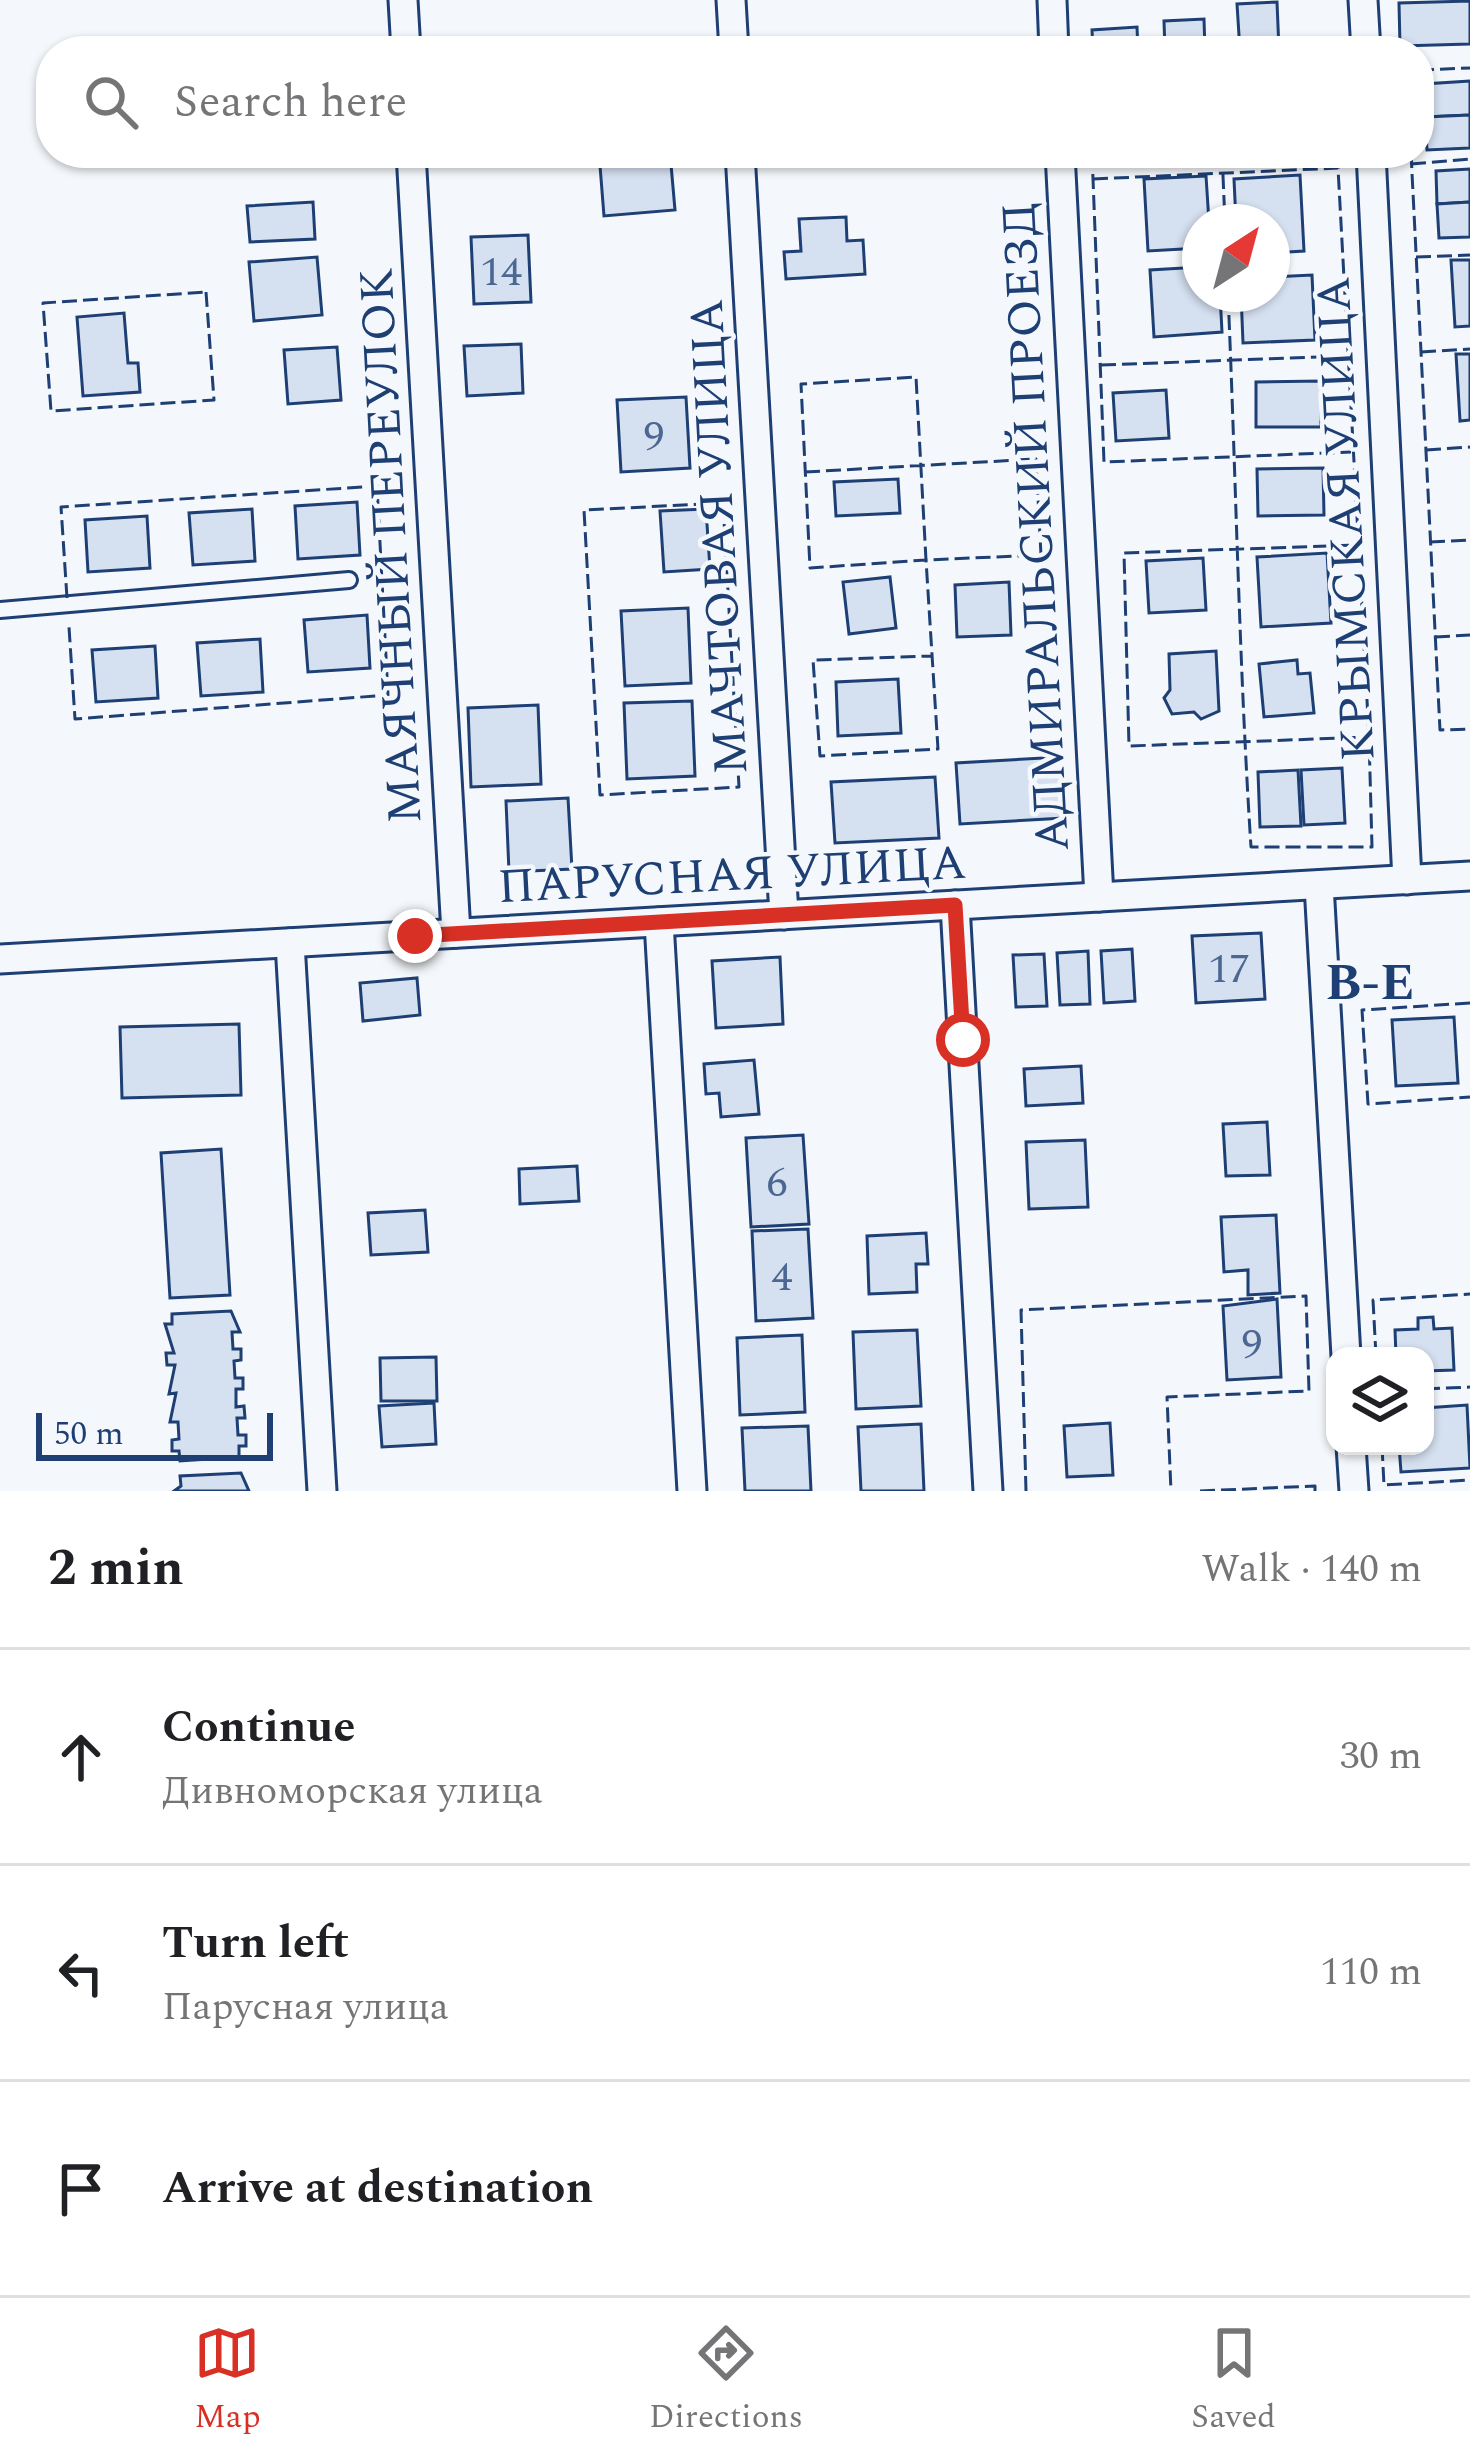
<!DOCTYPE html>
<html lang="en">
<head>
<meta charset="utf-8">
<style>
  body { margin:0; font-family:Spectral,serif; background:#f6f6f6; color:#202124 }
  .controls { position:absolute; right:36px; bottom:36px; display:grid; overflow:hidden; border-radius:24px; box-shadow:0 3px 9px #0004 }
  .controls button { width:108px; height:108px; display:grid; place-items:center; padding:0; border:0; border-bottom:3px solid #e0e0e0; background:#fff; color:#202124; font:60px sans-serif }
  .compass { position:absolute; left:1182px; top:204px; width:108px; height:108px; border-radius:50%; background:#fff; box-shadow:0 3px 9px #0004; rotate:36deg }
  .scale { position:absolute; left:36px; bottom:30px; width:237px; box-sizing:border-box; padding-left:12px; border:6px solid #1d3f73; border-top:0; font-size:33px; line-height:42px; white-space:nowrap; color:#1d3f73; -webkit-text-stroke:9px #f4f7fb; paint-order:stroke }
  .stop { position:absolute; width:36px; height:36px; margin:-27px; border:9px solid #d93025; border-radius:50%; background:#fff }
  .stop.end { background:#d93025; border-color:#fff; box-shadow:0 3px 12px #0008 }
  .list { margin:0; padding:0; list-style:none }
  h2 { display:flex; justify-content:space-between; align-items:center; height:156px; margin:0; padding:0 48px; font-size:51px }
  h2 small { font-size:39px; font-weight:400; color:#757577 }
  .list li { display:grid; grid-template-columns:78px 1fr auto; gap:36px; align-items:center; box-sizing:border-box; height:216px; padding:0 48px; border-top:3px solid #e0e0e0 }
  .list b { display:block; font-size:45px; white-space:nowrap }
  .list p { margin:0; font-size:39px; white-space:nowrap; color:#757577 }
  .list em { font-size:39px; font-style:normal; color:#757577 }
  .icon { flex:none; width:66px; height:66px; fill:none; stroke:currentColor; stroke-width:2; stroke-linecap:round; stroke-linejoin:round }
  .map { position:relative; flex:none; width:1470px; height:1491px; overflow:hidden }
  .search { position:absolute; background:#fff; box-shadow:0 3px 9px #0004; left:36px; right:36px; top:36px; height:132px; display:flex; align-items:center; gap:30px; box-sizing:border-box; padding:0 42px; border-radius:48px; color:#757577; font-size:45px }
  .sheet { height:804px; background:#fff }
  nav { display:flex; justify-content:space-around; align-items:center; box-sizing:border-box; height:168px; border-top:3px solid #e0e0e0; background:#fff; font-size:33px; color:#757577 }
  nav a { display:grid; justify-items:center; gap:6px }
  nav .on { color:#d93025 }
  .map>svg:first-child { display:block }
  .building { fill:#d5e0f0; stroke:#1d3f73; stroke-width:3 }
  .lines { fill:none; stroke-linecap:round; stroke-linejoin:round }
  .lane-casing { stroke:#1d3f73; stroke-width:20 }
  .street-casing { stroke:#1d3f73; stroke-width:33 }
  .lane { stroke:#f4f7fb; stroke-width:14 }
  .street { stroke:#f4f7fb; stroke-width:27 }
  .fence { stroke:#1d3f73; stroke-width:3; stroke-dasharray:15 6; stroke-linecap:butt }
  .route { stroke:#d93025; stroke-width:15 }
  .labels { text-anchor:middle; stroke-width:9; stroke-linejoin:round; paint-order:stroke }
  .number-label { font-size:42px; fill:#4b6792 }
  .street-label { font-size:48px; fill:#1d3f73; stroke:#f4f7fb }
  .neighbourhood-label { font-size:51px; font-weight:bold; fill:#1d3f73; stroke:#f4f7fb }
</style>
</head>
<body>
<div class="map">
<svg width="1470" height="1491" viewBox="0 0 1470 1491">
  <rect width="100%" height="100%" fill="#f4f7fb"/>
  <g class="building">
    <polygon points="1470,1 1470,44 1400,46 1399,3"/>
    <polygon points="1277,2 1279,50 1240,51 1237,4"/>
    <polygon points="1204,19 1205,51 1165,51 1164,21"/>
    <polygon points="1137,27 1138,51 1093,51 1092,30"/>
    <polygon points="1470,81 1470,115 1425,117 1424,84"/>
    <polygon points="1470,115 1470,148 1427,150 1425,117"/>
    <polygon points="599,153 670,153 675,210 604,216"/>
    <polygon points="1231,153 1294,153 1295,159 1232,162"/>
    <polygon points="1470,169 1470,202 1437,204 1436,171"/>
    <polygon points="1300,175 1304,251 1272,253 1272,222 1236,222 1234,179"/>
    <polygon points="1206,176 1209,222 1200,222 1200,248 1148,251 1144,179"/>
    <polygon points="313,202 315,239 250,242 247,206"/>
    <polygon points="1470,202 1470,237 1439,238 1437,204"/>
    <polygon points="846,217 847,241 863,240 865,274 786,279 784,252 801,251 799,219"/>
    <polygon points="528,235 531,302 474,304 471,237"/>
    <polygon points="317,257 322,315 254,321 249,262"/>
    <polygon points="1451,260 1470,260 1470,326 1455,327"/>
    <polygon points="1200,267 1200,294 1220,294 1222,332 1154,337 1150,270"/>
    <polygon points="1312,275 1315,340 1243,343 1241,294 1272,294 1272,277"/>
    <polygon points="124,313 128,363 138,363 140,392 83,396 77,317"/>
    <polygon points="521,344 523,393 467,396 464,346"/>
    <polygon points="337,347 341,400 288,404 284,350"/>
    <polygon points="1456,354 1470,354 1470,420 1460,421"/>
    <polygon points="1321,381 1321,427 1256,427 1256,382"/>
    <polygon points="1166,390 1169,438 1116,441 1113,393"/>
    <polygon points="686,397 690,468 621,472 617,400"/>
    <polygon points="1323,468 1324,515 1258,516 1257,469"/>
    <polygon points="898,479 900,513 836,516 834,482"/>
    <polygon points="357,502 360,555 298,559 295,506"/>
    <polygon points="252,509 255,561 193,565 189,513"/>
    <polygon points="706,509 710,569 664,572 660,511"/>
    <polygon points="147,516 150,568 88,572 85,520"/>
    <polygon points="1327,553 1331,623 1261,627 1257,557"/>
    <polygon points="1203,558 1206,610 1149,613 1146,561"/>
    <polygon points="890,577 896,628 849,634 843,582"/>
    <polygon points="1009,582 1011,635 957,637 955,585"/>
    <polygon points="688,608 691,683 625,686 621,611"/>
    <polygon points="367,615 370,668 308,672 304,620"/>
    <polygon points="260,639 263,692 201,696 197,643"/>
    <polygon points="155,646 158,698 96,702 92,650"/>
    <polygon points="1216,651 1219,711 1201,719 1194,712 1172,714 1164,698 1170,690 1169,654"/>
    <polygon points="1297,660 1298,674 1310,673 1314,713 1264,717 1259,664"/>
    <polygon points="898,679 901,733 838,736 836,682"/>
    <polygon points="692,701 695,776 627,779 624,703"/>
    <polygon points="538,705 541,784 471,787 468,708"/>
    <polygon points="1061,757 1064,818 960,824 956,763"/>
    <polygon points="1342,768 1345,823 1304,825 1301,770"/>
    <polygon points="1298,770 1301,826 1260,827 1258,772"/>
    <polygon points="935,777 939,838 835,843 831,782"/>
    <polygon points="568,798 572,869 509,872 506,801"/>
    <polygon points="1261,933 1265,999 1196,1003 1192,936"/>
    <polygon points="1132,949 1135,1001 1104,1003 1101,951"/>
    <polygon points="1088,951 1090,1004 1060,1005 1057,953"/>
    <polygon points="1044,954 1047,1006 1016,1007 1013,955"/>
    <polygon points="780,957 783,1024 716,1028 712,961"/>
    <polygon points="417,978 420,1015 363,1021 360,983"/>
    <polygon points="1454,1017 1458,1083 1396,1086 1392,1020"/>
    <polygon points="239,1024 241,1095 122,1098 120,1027"/>
    <polygon points="754,1060 759,1114 721,1117 719,1093 706,1094 704,1064"/>
    <polygon points="1081,1066 1083,1103 1026,1106 1024,1069"/>
    <polygon points="1267,1122 1270,1175 1226,1176 1223,1124"/>
    <polygon points="803,1135 809,1224 751,1227 746,1138"/>
    <polygon points="1085,1140 1088,1207 1029,1209 1026,1142"/>
    <polygon points="221,1149 230,1295 170,1298 161,1153"/>
    <polygon points="577,1166 579,1201 520,1204 519,1169"/>
    <polygon points="425,1210 428,1252 371,1255 368,1213"/>
    <polygon points="1276,1215 1280,1293 1248,1295 1248,1270 1224,1272 1221,1217"/>
    <polygon points="808,1229 813,1318 756,1321 752,1231"/>
    <polygon points="926,1233 928,1264 916,1264 917,1292 869,1294 867,1236"/>
    <polygon points="1277,1299 1281,1377 1227,1380 1223,1306"/>
    <polygon points="231,1311 240,1332 232,1332 233,1349 241,1349 241,1360 234,1361 235,1378 243,1378 243,1389 236,1389 236,1407 244,1406 245,1418 237,1418 238,1435 246,1435 246,1446 239,1446 239,1457 180,1461 179,1451 172,1451 172,1440 179,1439 178,1422 170,1422 176,1393 169,1394 175,1365 167,1365 166,1353 174,1353 165,1324 172,1324 172,1314"/>
    <polygon points="1433,1317 1434,1329 1452,1328 1454,1370 1425,1371 1425,1356 1396,1356 1395,1330 1418,1329 1418,1318"/>
    <polygon points="917,1330 921,1406 856,1409 853,1332"/>
    <polygon points="802,1335 805,1412 740,1415 737,1338"/>
    <polygon points="436,1357 437,1401 381,1401 380,1358"/>
    <polygon points="434,1403 436,1444 382,1447 379,1406"/>
    <polygon points="1467,1405 1470,1468 1401,1472 1399,1446 1425,1446 1425,1408"/>
    <polygon points="1110,1423 1113,1475 1067,1477 1064,1426"/>
    <polygon points="921,1424 924,1491 861,1491 858,1427"/>
    <polygon points="808,1426 811,1491 745,1491 742,1428"/>
    <polygon points="241,1473 249,1491 174,1491 181,1486 180,1476"/>
  </g>
  <g class="lines">
    <defs>
      <polyline id="lane" points="0,610 349,580"/>
      <g id="street">
        <polyline points="403,0 406,51"/>
        <polyline points="731,0 734,51"/>
        <polyline points="1052,0 1054,51"/>
        <polyline points="1363,0 1366,51"/>
        <polyline points="411,153 456,933"/>
        <polyline points="740,153 784,915"/>
        <polyline points="1060,153 1099,897"/>
        <polyline points="1371,153 1407,880"/>
        <polyline points="1319,885 1346,1356"/>
        <polyline points="955,905 988,1491"/>
        <polyline points="659,922 692,1491"/>
        <polyline points="290,943 322,1491"/>
        <polyline points="0,959 1470,876"/>
        <polyline points="1351,1446 1354,1491"/>
      </g>
    </defs>
    <use href="#lane" class="lane-casing"/>
    <use href="#street" class="street-casing"/>
    <use href="#lane" class="lane"/>
    <use href="#street" class="street"/>
    <g class="fence">
      <polyline points="1419,70 1470,68"/>
      <polyline points="1092,153 1104,462 1351,452"/>
      <polyline points="1222,153 1225,222"/>
      <polyline points="1411,153 1440,730 1470,729"/>
      <polyline points="1411,164 1470,159"/>
      <polyline points="1093,179 1338,168 1369,737"/>
      <polyline points="1416,257 1470,255"/>
      <polygon points="206,292 214,400 51,411 43,303"/>
      <path d="M1228,294C1236,478 1239,663 1251,847H1372L1369,737L1129,746L1124,553L1357,545"/>
      <polyline points="1421,352 1470,349"/>
      <polyline points="1101,365 1345,356"/>
      <polyline points="1426,450 1470,447"/>
      <polyline points="805,472 1036,459 1041,555 926,560 916,377 801,384 810,568 926,560 938,749 820,756 813,660 932,656"/>
      <polygon points="723,503 739,787 600,795 584,510"/>
      <polyline points="1430,542 1470,540"/>
      <polyline points="67,598 61,507 377,486 388,695 75,719 69,627"/>
      <polyline points="1435,637 1470,635"/>
      <polyline points="1470,1003 1362,1010 1368,1104 1470,1097"/>
      <polyline points="1376,1356 1373,1300 1470,1294"/>
      <polyline points="1425,1389 1470,1387"/>
      <polyline points="1382,1446 1384,1485 1470,1480"/>
      <polyline points="1026,1491 1021,1310 1306,1296 1309,1391 1167,1397 1171,1491"/>
      <polyline points="1200,1491 1315,1486 1315,1491"/>
    </g>
  </g>
  <g class="lines">
    <polyline class="route" points="415,936 955,905 963,1040"/>
  </g>
  <g class="labels">
    <g class="number-label">
      <text x="501" y="285">14</text>
      <text x="654" y="449">9</text>
      <text x="1229" y="982">17</text>
      <text x="777" y="1196">6</text>
      <text x="782" y="1290">4</text>
      <text x="1252" y="1357">9</text>
    </g>
    <g class="street-label">
      <text transform="translate(1344 519) rotate(-93)" y="17">КРЫМСКАЯ УЛИЦА</text>
      <text transform="translate(1034 527) rotate(-93)" y="17">АДМИРАЛЬСКИЙ ПРОЕЗД</text>
      <text transform="translate(717 537) rotate(-93)" y="17">МАЧТОВАЯ УЛИЦА</text>
      <text transform="translate(389 546) rotate(-93)" y="17">МАЯЧНЫЙ ПЕРЕУЛОК</text>
      <text transform="translate(732 873) rotate(-3)" y="17">ПАРУСНАЯ УЛИЦА</text>
    </g>
    <g class="neighbourhood-label">
      <text x="1370" y="999">В-Е</text>
    </g>
  </g>
</svg>
<div class="controls">
<button><svg class="icon" aria-label="layers" viewBox="0 0 24 24"><path d="M12 4l9 5-9 5-9-5zM3 14l9 5 9-5"/></svg></button>
</div>
<svg class="compass" viewBox="-18 -18 36 36"><path d="M0-13l5 13h-10z" fill="#e53935"/><path d="M0 13l5-13h-10z" fill="#757577"/></svg>
<div class="scale">50 m</div>
<div class="stop" style="left:963px;top:1040px"></div>
<div class="stop end" style="left:415px;top:936px"></div>
<div class="search"><svg class="icon" aria-label="search" viewBox="0 0 24 24"><circle cx="10" cy="10" r="6"/><path d="M15 15l6 6"/></svg>Search here</div>
</div>
<section class="sheet">
<h2>2 min<small>Walk · 140 m</small></h2>
<ul class="list">
<li><svg class="icon" aria-label="ahead" viewBox="0 0 24 24"><path d="M12 20V5M6 11l6-6 6 6"/></svg><div><b>Continue</b><p>Дивноморская улица</p></div><em>30 m</em></li>
<li><svg class="icon" aria-label="left" viewBox="0 0 24 24"><path d="M17 20v-9H6M10 6l-5 5 5 5"/></svg><div><b>Turn left</b><p>Парусная улица</p></div><em>110 m</em></li>
<li><svg class="icon" aria-label="arrive" viewBox="0 0 24 24"><path d="M6 21V4h12l-3 4 3 4H6"/></svg><div><b>Arrive at destination</b></div></li>
</ul>
</section>
<nav>
<a class="on"><svg class="icon" aria-label="map" viewBox="0 0 24 24"><path d="M3 6l6-2 6 2 6-2v14l-6 2-6-2-6 2zM9 4v14M15 6v14"/></svg>Map</a>
<a><svg class="icon" aria-label="directions" viewBox="0 0 24 24"><path d="M12 3l9 9-9 9-9-9zM9 14v-3h6M13 9l2 2-2 2"/></svg>Directions</a>
<a><svg class="icon" aria-label="saved" viewBox="0 0 24 24"><path d="M7 4h10v16l-5-4-5 4z"/></svg>Saved</a>
</nav>
</body>
</html>
